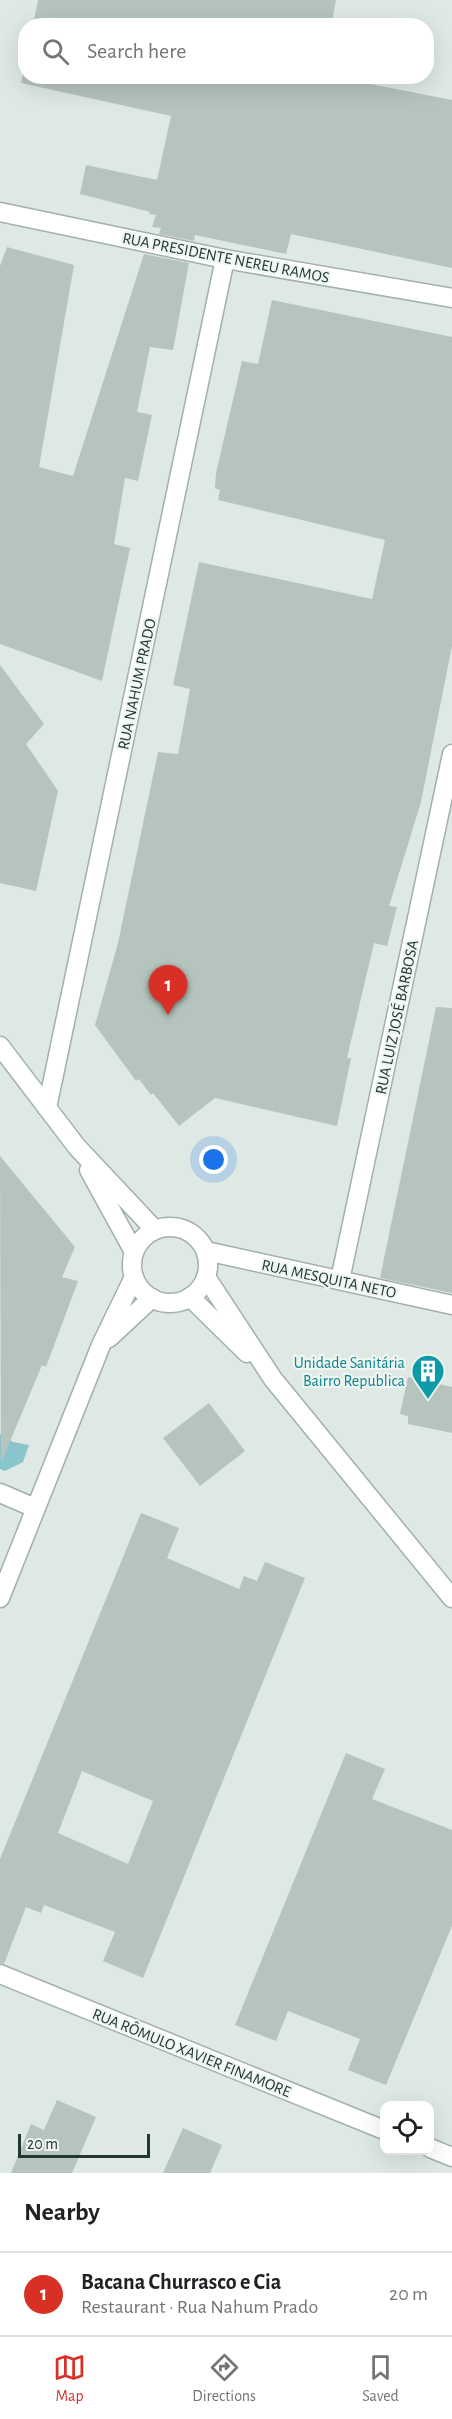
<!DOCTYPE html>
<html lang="en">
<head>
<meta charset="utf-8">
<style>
  body { margin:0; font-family:"Alegreya Sans",sans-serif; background:#f6f6f6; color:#202124 }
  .controls { position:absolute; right:18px; bottom:18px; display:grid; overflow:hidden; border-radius:12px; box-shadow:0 6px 24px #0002 }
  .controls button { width:54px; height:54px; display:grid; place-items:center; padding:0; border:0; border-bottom:2px solid #e0e0e0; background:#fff; color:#202124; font:30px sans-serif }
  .scale { position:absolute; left:18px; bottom:15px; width:132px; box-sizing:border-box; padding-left:6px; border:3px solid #213831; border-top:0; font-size:16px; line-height:21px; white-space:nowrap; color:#213831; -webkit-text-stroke:4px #eff6f2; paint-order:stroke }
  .you { position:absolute; left:214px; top:1160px; width:21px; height:21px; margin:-15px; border:4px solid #fff; border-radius:50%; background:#1a73e8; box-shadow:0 0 0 9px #1a73e833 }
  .badge { display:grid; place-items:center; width:39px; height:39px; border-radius:50%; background:#d93025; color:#fff; font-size:20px; font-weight:700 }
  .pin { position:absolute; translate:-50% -50px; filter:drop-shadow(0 2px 3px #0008) }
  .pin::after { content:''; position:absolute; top:32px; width:21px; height:18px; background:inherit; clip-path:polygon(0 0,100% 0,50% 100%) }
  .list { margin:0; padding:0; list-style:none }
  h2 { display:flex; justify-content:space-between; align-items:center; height:78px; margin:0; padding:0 24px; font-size:26px }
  h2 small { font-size:20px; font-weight:400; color:#757577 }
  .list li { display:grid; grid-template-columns:39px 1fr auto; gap:18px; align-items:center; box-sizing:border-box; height:84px; padding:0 24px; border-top:2px solid #e0e0e0 }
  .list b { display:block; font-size:22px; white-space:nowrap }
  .list p { margin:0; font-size:20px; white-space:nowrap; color:#757577 }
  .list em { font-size:20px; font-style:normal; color:#757577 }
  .icon { flex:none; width:33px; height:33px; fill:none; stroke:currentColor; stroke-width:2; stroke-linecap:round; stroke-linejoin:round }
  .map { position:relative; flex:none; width:452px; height:2173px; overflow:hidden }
  .search { position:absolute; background:#fff; box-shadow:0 6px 24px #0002; left:18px; right:18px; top:18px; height:66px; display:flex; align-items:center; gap:15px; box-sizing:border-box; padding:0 21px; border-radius:24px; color:#757577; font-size:22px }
  .sheet { height:162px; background:#fff }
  nav { display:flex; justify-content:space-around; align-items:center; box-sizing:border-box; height:84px; border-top:2px solid #e0e0e0; background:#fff; font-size:16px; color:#757577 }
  nav a { display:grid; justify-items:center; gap:3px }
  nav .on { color:#d93025 }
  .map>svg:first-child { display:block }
  .water { fill:#8ac4cc }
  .building { fill:#b5c4bd; fill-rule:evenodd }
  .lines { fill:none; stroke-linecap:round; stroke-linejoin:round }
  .minor-casing { stroke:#a2b0ab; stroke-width:21 }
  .minor { stroke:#fff; stroke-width:18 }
  .labels { text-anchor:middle; stroke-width:4.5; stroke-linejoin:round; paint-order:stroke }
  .street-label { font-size:16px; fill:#213831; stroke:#eff6f2 }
  .culture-label { font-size:16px; fill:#0d838f; stroke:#eff6f2; text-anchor:end }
</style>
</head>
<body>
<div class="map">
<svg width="452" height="2173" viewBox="0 0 452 2173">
  <rect width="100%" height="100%" fill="#dfe9e4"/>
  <polygon class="water" points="0,1434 13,1442 29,1445 23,1462 5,1471 0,1469"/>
  <g class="building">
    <polygon points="38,0 336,0 331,26 33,26"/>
    <polygon points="26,61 26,76 330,76 452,100 452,268 291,234 286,254 195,235 194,241 159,234 161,228 152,227 156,215 149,214 150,212 80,194 86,165 157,180 171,116 21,83"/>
    <polygon points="7,247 74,265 39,467 73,476 144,254 189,263 173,350 150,347 137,412 152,415 138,481 125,478 114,544 130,548 102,681 0,644 0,266"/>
    <polygon points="272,300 452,337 452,646 421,802 389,906 397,907 387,946 374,943 347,1058 351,1058 337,1126 215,1098 179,1126 153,1093 151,1095 139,1079 136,1081 95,1025 118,943 158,752 178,754 190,689 173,685 199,562 372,599 385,540 218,500 220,490 215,488 216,473 242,361 258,364"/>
    <polygon points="0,665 44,724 26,744 58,791 36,891 0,883"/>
    <polygon points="436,1007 452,1008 452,1293 380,1278"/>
    <polygon points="0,1156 75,1247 62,1277 78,1281 46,1367 42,1365 1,1463"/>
    <polygon points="408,1377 452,1387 452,1433 408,1424 408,1416 400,1414"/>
    <polygon points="209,1403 245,1451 200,1486 163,1438"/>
    <path d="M141,1513L179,1528L167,1558L239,1589L244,1576L257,1581L265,1562L305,1578L143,1978L103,1961L115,1932L44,1905L41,1913L26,1907L4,1964L0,1963V1859ZM82,1771L153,1801L128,1864L58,1833Z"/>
    <polygon points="346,1753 385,1769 372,1799 452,1830 452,1926 386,2085 348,2070 360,2039 288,2011 276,2041 235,2025"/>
    <polygon points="57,2100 96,2117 72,2173 11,2173 31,2124 44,2130"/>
    <polygon points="183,2128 222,2145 210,2173 163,2173"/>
  </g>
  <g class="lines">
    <defs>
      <g id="minor">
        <polyline points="0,212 225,259 452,298"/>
        <polyline points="0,1046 77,1147 155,1230"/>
        <polyline points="47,1108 225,259"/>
        <polyline points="89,1170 134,1252"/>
        <circle cx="170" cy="1265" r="38"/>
        <polyline points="206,1251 452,1305"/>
        <polyline points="206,1277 273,1379 452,1598"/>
        <polyline points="340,1280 452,754"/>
        <polyline points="190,1297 247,1353"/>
        <polyline points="109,1338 152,1298"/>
        <polyline points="0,1493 35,1508"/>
        <polyline points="0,1598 101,1345 134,1277"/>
        <polyline points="0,1974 384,2130"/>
        <polyline points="430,2148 452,2157"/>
      </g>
    </defs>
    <use href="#minor" class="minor-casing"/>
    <use href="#minor" class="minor"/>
  </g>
  <defs>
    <symbol id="building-pin" viewBox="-11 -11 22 30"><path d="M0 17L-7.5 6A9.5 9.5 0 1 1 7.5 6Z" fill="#0f9aa8" stroke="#eff6f2"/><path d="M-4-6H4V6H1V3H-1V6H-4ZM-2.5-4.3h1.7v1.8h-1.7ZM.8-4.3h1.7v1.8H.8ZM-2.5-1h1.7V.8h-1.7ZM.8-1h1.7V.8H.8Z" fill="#fff"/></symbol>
  </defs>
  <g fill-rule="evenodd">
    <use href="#building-pin" x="409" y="1352" width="38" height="52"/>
  </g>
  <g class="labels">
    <g class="street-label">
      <text transform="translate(226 257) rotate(11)" y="6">RUA PRESIDENTE NEREU RAMOS</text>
      <text transform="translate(136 684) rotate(-78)" y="6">RUA NAHUM PRADO</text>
      <text transform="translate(396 1017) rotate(-78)" y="6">RUA LUIZ JOSÉ BARBOSA</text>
      <text transform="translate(329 1278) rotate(12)" y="6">RUA MESQUITA NETO</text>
      <text transform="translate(192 2052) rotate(22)" y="6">RUA RÔMULO XAVIER FINAMORE</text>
    </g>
    <g class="culture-label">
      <text x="405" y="1368">Unidade Sanitária<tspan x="405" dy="18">Bairro Republica</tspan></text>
    </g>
  </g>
</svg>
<div class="controls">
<button><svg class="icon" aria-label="locate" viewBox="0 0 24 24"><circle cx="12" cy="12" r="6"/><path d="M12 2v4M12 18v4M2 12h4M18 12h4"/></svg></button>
</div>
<div class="scale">20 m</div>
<div class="you"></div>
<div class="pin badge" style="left:168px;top:1015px">1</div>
<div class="search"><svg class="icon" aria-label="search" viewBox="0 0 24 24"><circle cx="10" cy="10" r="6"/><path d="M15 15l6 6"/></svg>Search here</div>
</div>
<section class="sheet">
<h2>Nearby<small></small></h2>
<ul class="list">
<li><span class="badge">1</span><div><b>Bacana Churrasco e Cia</b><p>Restaurant · Rua Nahum Prado</p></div><em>20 m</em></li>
</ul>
</section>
<nav>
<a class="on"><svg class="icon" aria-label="map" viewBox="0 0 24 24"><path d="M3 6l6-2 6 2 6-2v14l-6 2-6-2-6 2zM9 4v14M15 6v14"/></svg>Map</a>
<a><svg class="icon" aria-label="directions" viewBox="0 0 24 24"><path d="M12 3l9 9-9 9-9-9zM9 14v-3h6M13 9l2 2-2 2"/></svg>Directions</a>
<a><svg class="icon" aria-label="saved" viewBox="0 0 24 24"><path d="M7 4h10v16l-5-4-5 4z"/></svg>Saved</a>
</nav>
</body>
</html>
